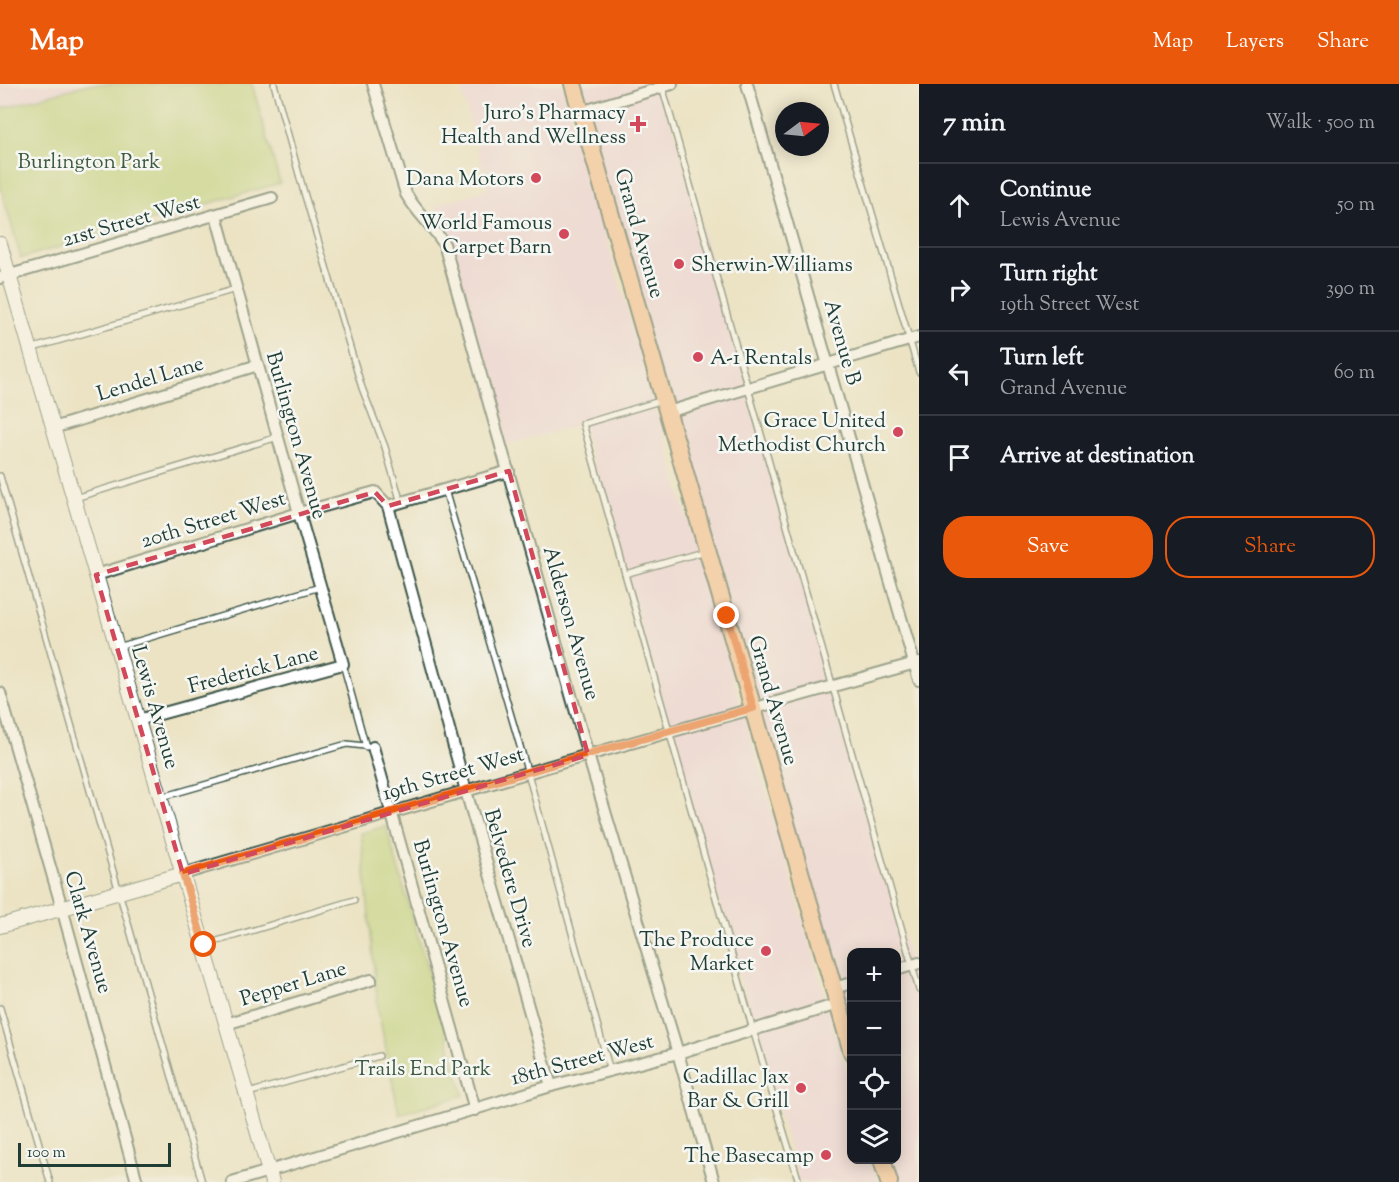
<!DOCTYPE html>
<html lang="en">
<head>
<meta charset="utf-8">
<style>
  body { margin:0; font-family:"Sorts Mill Goudy",serif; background:#20242c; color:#f1f3f6 }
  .controls { position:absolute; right:18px; bottom:18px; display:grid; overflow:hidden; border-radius:12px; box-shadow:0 3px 15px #0003 }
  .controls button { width:54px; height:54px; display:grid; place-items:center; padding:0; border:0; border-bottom:2px solid #363941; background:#171b24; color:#f1f3f6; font:30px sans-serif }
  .compass { position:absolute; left:775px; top:18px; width:54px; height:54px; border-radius:50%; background:#171b24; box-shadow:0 3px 15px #0003; rotate:74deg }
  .scale { position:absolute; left:18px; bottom:15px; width:153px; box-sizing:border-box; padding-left:6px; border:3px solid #1f3d34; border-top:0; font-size:16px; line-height:21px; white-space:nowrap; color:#1f3d34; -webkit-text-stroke:4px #f6f6f2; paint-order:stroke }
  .stop { position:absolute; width:18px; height:18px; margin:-14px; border:4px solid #ea580c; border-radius:50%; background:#fff }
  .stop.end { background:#ea580c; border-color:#fff; box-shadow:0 2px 6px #0008 }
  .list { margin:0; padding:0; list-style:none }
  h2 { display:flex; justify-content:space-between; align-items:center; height:78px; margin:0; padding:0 24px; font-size:26px }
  h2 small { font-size:20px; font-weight:400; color:#9ea1a6 }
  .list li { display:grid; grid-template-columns:39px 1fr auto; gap:18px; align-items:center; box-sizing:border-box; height:84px; padding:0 24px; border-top:2px solid #363941 }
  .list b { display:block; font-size:22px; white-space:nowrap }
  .list p { margin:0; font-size:20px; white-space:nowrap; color:#9ea1a6 }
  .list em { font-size:20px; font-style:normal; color:#9ea1a6 }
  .actions { display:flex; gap:12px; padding:18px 24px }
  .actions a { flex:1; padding:14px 0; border:2px solid #ea580c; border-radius:24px; text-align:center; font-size:21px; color:#ea580c }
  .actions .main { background:#ea580c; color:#fff }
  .icon { flex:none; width:33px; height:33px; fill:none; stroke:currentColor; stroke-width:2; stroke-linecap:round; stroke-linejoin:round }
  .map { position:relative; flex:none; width:919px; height:1098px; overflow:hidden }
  header { display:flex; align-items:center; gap:36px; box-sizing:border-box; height:84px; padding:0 30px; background:#ea580c; color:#fff }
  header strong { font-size:28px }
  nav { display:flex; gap:33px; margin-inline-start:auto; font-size:21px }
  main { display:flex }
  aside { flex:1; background:#171b24 }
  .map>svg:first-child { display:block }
  .built { fill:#f0d0e4 }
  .green { fill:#b8d176; stroke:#6c8755; stroke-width:1.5 }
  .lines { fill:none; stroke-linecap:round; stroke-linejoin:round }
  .service-casing { stroke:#3e564a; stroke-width:8 }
  .minor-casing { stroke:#3e564a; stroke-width:14 }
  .tertiary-casing { stroke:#3e564a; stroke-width:16 }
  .primary-casing { stroke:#3e564a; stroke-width:20 }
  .service { stroke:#fff; stroke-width:5 }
  .minor { stroke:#fff; stroke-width:10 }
  .tertiary { stroke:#fff; stroke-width:14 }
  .primary { stroke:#fabb8b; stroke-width:16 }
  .route { stroke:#ea580c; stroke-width:8 }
  .marked { fill:none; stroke:#d1495b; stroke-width:4.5; stroke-dasharray:12 8; stroke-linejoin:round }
  .poi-dot { fill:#d1495b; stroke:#f6f6f2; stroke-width:2 }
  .labels { text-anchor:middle; stroke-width:5; stroke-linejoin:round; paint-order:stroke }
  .poi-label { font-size:21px; fill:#1f3d34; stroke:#f6f6f2; text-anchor:end }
  .park-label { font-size:21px; fill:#3e5b41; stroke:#f6f6f2 }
  .street-label { font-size:21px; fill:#1f3d34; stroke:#f6f6f2 }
</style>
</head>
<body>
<header>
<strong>Map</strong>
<nav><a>Map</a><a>Layers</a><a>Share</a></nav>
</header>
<main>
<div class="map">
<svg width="919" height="1098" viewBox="0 0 919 1098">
  <rect width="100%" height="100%" fill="#f6f6f2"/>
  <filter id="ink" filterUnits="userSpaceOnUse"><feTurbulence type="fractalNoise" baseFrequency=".0167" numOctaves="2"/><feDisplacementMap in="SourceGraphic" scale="12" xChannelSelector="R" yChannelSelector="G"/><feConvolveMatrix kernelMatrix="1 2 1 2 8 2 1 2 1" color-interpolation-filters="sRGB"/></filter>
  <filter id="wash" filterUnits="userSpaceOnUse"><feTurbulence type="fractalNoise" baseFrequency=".008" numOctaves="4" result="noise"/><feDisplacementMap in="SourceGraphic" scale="24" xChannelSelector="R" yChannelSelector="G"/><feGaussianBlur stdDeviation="1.35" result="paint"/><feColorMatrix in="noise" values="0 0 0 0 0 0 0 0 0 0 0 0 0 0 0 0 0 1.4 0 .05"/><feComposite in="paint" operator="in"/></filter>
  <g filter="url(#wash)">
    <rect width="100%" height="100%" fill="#ece3c4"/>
    <g class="built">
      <polygon points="0,0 91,0 0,27"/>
      <polygon points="460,0 562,0 851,1003 852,1076 872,1076 879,1098 799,1098 582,340 502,362 444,160 435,121 488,105"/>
      <polygon points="573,0 661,0 919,908 919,1098 888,1098 882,1076 896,1076 896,868 852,868 851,968"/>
    </g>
    <g class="green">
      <polygon points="88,0 252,0 280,99 21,174 0,101 0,25"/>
      <polygon points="386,742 464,1011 399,1030 378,926 361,749"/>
    </g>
  </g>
  <g filter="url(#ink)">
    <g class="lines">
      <defs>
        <g id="service">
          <polyline points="274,0 303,105 362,304 385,363 401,419"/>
          <polyline points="834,0 919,288"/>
          <polyline points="662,2 919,906"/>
          <polyline points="30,265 236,205"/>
          <polyline points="663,316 583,340 753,946 799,1098"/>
          <polyline points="0,392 202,1098"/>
          <polyline points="445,406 529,693 610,987"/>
          <polyline points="75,414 278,353"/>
          <polyline points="625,490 706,467"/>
          <polyline points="118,563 320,503"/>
          <polyline points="343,580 366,663"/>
          <polyline points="162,713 347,660 373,663"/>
          <polyline points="204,861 354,816"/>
          <polyline points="0,924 50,1098"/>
          <polyline points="248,1009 379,972"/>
        </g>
        <g id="minor">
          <path d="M373,0L406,110C417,129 433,142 444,160L588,671L678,969L714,1098"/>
          <polyline points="747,0 919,596"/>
          <polyline points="581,28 672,0"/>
          <polyline points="0,194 272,114"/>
          <polyline points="668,328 919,253"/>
          <polyline points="53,344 258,281"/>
          <polyline points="388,422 466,707 551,1002"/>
          <polyline points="96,491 299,429 375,408 388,422 509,387"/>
          <polyline points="0,609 62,824 137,1098"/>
          <polyline points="138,636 343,580 299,429 216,131"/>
          <polyline points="373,663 475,1026"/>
          <polyline points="183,790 588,671 919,578"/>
          <polyline points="896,886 919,879"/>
          <polyline points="833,904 852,899"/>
          <polyline points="226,940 371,896"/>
          <polyline points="232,1098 551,1002 678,969 838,920"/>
        </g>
        <g id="tertiary">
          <polyline points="0,160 272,1098"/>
          <polyline points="0,842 183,790"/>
        </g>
        <g id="primary">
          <polyline points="573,0 852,968"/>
          <polyline points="882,1076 889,1098"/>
        </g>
      </defs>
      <use href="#service" class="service-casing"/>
      <use href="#minor" class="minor-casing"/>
      <use href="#tertiary" class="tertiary-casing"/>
      <use href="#primary" class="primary-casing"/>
      <use href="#service" class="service"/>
      <use href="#minor" class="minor"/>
      <use href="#tertiary" class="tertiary"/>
      <use href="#primary" class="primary"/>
    </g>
  </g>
  <g class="lines" filter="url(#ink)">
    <polyline class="route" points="204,861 183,790 588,670 753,624 727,532"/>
  </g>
  <path d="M0 0H919V1098H0ZM509,387L588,671L183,790L96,491L375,408L388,422Z" fill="#ece3c4" fill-opacity=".55" fill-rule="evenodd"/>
  <path class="marked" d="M509,387L588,671L183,790L96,491L375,408L388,422Z"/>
  <g class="poi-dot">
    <path d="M635 31h6v6h6v6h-6v6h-6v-6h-6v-6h6z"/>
    <circle cx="536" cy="94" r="6"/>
    <circle cx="564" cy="150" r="6"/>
    <circle cx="679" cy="180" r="6"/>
    <circle cx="698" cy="273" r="6"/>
    <circle cx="898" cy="348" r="6"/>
    <circle cx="766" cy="867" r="6"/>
    <circle cx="801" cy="1004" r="6"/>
    <circle cx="826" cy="1071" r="6"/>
  </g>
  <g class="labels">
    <g class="poi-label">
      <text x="626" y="35">Juro's Pharmacy<tspan x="626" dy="24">Health and Wellness</tspan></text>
      <text x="524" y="101">Dana Motors</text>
      <text x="552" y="145">World Famous<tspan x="552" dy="24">Carpet Barn</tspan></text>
      <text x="691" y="187" text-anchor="start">Sherwin-Williams</text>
      <text x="710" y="280" text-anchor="start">A-1 Rentals</text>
      <text x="886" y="343">Grace United<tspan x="886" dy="24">Methodist Church</tspan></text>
      <text x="754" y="862">The Produce<tspan x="754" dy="24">Market</tspan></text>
      <text x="789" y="999">Cadillac Jax<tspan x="789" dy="24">Bar &amp; Grill</tspan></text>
      <text x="814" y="1078">The Basecamp</text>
    </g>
    <g class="park-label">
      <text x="89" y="84">Burlington Park</text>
      <text x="423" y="991">Trails End Park</text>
    </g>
    <g class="street-label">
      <text transform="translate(131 136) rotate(-16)" y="7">21st Street West</text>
      <text transform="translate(640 149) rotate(74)" y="7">Grand Avenue</text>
      <text transform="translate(843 258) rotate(74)" y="7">Avenue B</text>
      <text transform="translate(150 294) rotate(-17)" y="7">Lendel Lane</text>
      <text transform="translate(297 351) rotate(74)" y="7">Burlington Avenue</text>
      <text transform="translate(213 435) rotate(-17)" y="7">20th Street West</text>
      <text transform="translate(572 539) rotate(74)" y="7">Alderson Avenue</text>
      <text transform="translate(253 585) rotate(-15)" y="7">Frederick Lane</text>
      <text transform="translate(774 616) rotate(74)" y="7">Grand Avenue</text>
      <text transform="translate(156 623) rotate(74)" y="7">Lewis Avenue</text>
      <text transform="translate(453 689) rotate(-16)" y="7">19th Street West</text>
      <text transform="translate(511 794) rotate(74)" y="7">Belvedere Drive</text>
      <text transform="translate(444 839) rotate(74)" y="7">Burlington Avenue</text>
      <text transform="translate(89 848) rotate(74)" y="7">Clark Avenue</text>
      <text transform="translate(293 899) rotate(-17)" y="7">Pepper Lane</text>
      <text transform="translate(582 975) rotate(-15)" y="7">18th Street West</text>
    </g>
  </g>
</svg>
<div class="controls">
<button>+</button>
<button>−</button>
<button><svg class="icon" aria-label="locate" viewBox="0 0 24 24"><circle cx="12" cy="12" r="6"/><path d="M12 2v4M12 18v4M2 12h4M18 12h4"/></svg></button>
<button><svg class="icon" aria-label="layers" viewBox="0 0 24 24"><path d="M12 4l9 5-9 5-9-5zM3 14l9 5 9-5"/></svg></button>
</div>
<svg class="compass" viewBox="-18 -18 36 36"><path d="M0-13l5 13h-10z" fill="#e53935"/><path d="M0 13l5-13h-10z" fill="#9ea1a6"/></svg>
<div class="scale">100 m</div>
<div class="stop" style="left:204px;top:861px"></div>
<div class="stop end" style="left:727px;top:532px"></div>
</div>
<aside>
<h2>7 min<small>Walk · 500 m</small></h2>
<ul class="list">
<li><svg class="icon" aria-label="ahead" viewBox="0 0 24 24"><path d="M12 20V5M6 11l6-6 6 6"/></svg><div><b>Continue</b><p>Lewis Avenue</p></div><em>50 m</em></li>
<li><svg class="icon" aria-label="right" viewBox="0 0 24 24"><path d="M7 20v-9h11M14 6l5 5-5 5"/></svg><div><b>Turn right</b><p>19th Street West</p></div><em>390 m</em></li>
<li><svg class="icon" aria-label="left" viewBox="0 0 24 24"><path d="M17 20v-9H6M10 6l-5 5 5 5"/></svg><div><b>Turn left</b><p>Grand Avenue</p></div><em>60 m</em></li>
<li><svg class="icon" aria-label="arrive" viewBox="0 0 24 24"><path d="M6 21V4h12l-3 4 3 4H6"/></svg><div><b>Arrive at destination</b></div></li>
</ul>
<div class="actions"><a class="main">Save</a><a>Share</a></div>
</aside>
</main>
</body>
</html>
